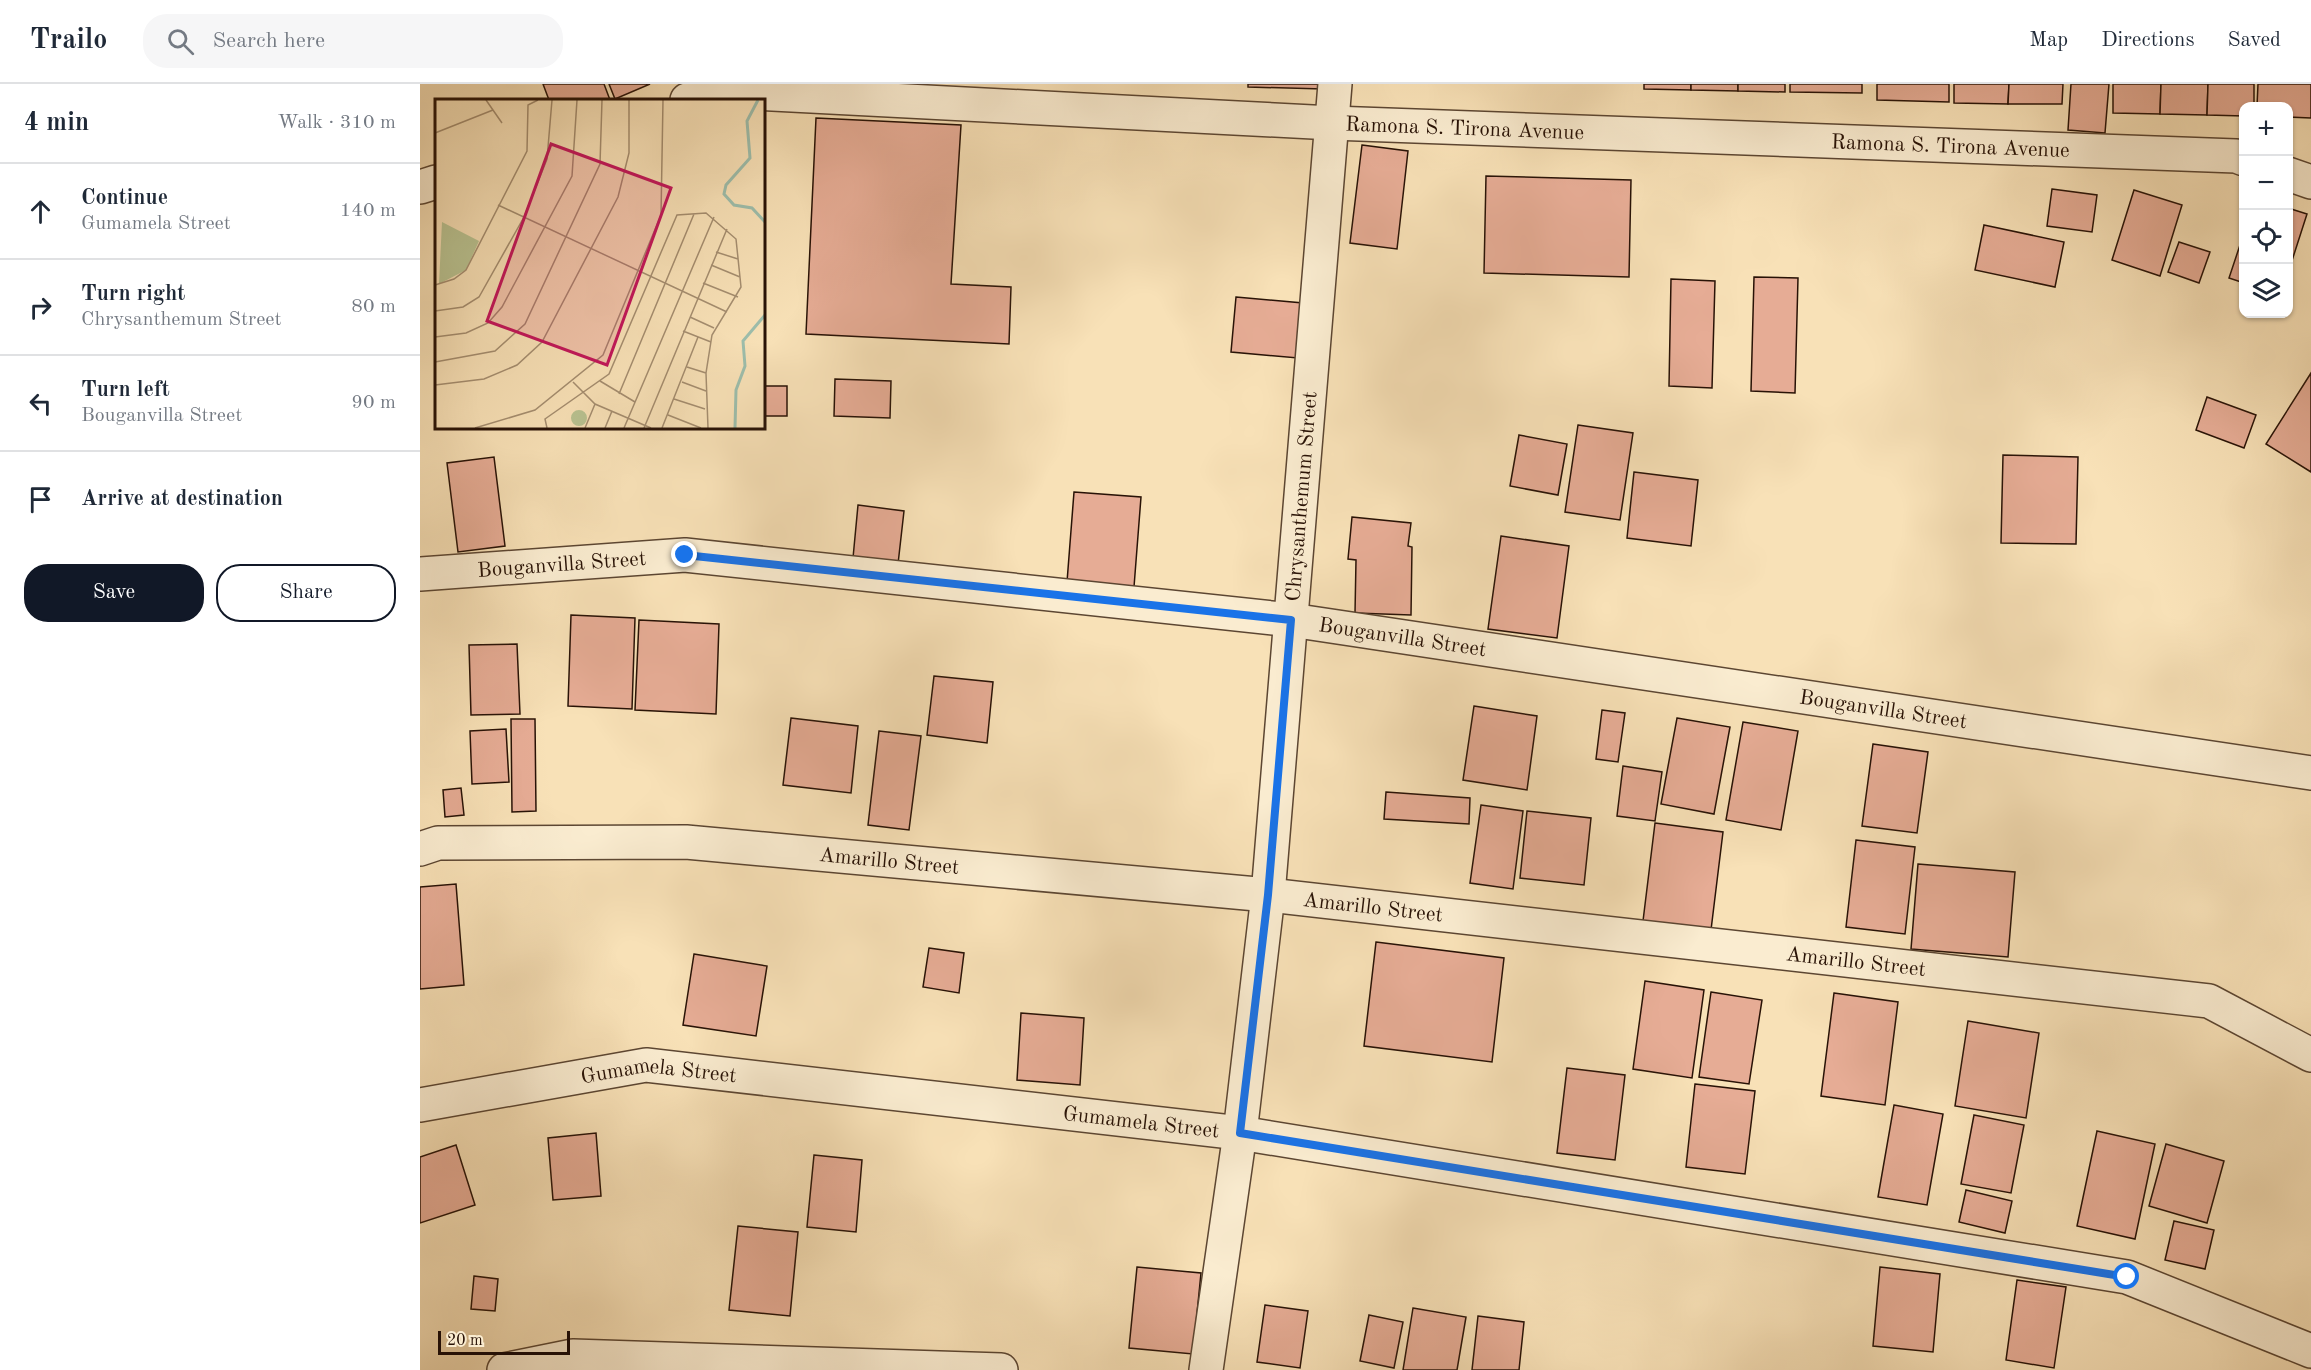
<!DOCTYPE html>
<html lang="en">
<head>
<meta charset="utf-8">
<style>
  body { margin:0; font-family:"Old Standard TT",serif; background:#f6f6f7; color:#1f2937 }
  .controls { position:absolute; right:18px; top:18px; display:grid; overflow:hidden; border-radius:12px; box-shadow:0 2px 4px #0004 }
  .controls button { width:54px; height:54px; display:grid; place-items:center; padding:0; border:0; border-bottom:2px solid #e0e1e3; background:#fff; color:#1f2937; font:30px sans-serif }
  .scale { position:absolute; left:18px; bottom:15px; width:132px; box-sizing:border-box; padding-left:6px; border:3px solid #281206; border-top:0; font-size:16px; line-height:21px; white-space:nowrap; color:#281206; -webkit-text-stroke:4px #faecd0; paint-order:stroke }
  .stop { position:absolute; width:18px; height:18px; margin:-14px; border:4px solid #1a73e8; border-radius:50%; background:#fff }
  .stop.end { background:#1a73e8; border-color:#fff; box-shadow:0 2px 6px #0008 }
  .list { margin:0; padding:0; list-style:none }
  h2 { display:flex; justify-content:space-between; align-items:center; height:78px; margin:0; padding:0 24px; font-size:26px }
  h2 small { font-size:20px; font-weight:400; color:#747a83 }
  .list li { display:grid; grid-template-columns:39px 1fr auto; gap:18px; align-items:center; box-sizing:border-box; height:96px; padding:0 24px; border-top:2px solid #e0e1e3 }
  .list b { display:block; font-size:22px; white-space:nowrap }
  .list p { margin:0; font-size:20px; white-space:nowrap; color:#747a83 }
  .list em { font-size:20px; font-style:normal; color:#747a83 }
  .actions { display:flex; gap:12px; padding:18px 24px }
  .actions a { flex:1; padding:14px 0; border:2px solid #111827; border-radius:24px; text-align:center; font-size:21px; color:#111827 }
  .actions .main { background:#111827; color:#fff }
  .icon { flex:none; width:33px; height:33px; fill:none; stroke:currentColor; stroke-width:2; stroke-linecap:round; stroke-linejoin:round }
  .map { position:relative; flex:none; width:1891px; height:1286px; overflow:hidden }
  header { display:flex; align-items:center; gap:36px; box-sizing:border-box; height:84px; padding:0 30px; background:#fff; border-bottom:2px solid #e0e1e3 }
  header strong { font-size:28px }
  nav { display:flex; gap:33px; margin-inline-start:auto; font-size:21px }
  .search { width:420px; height:54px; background:#f6f6f7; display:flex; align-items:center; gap:15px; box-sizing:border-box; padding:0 21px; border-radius:24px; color:#747a83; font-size:22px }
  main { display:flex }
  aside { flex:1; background:#fff }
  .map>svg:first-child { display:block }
  .building { fill:#e6ac95; stroke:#281206; stroke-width:1.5 }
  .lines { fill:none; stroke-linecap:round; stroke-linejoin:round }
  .minor-casing { stroke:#5c4632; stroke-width:36 }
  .tertiary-casing { stroke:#5c4632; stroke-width:36 }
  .minor { stroke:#faecd0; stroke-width:33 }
  .tertiary { stroke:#faecd0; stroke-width:33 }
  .route { stroke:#1a73e8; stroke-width:8 }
  .labels { text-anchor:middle; stroke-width:5; stroke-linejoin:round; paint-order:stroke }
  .street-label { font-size:21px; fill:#281206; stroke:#faecd0 }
  .inset-river { fill:none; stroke:#9dbeac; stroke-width:3 }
  .inset-road { fill:none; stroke:#a58e70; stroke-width:1.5 }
  .view { fill:#c2185b; fill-opacity:0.15; stroke:#c2185b; stroke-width:3 }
  .inset-edge { fill:none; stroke:#281206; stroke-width:3 }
</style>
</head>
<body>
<header>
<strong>Trailo</strong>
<div class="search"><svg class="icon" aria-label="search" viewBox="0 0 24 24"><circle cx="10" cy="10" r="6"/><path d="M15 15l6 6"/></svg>Search here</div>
<nav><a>Map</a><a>Directions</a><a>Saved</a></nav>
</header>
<main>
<aside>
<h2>4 min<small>Walk · 310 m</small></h2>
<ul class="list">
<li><svg class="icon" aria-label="ahead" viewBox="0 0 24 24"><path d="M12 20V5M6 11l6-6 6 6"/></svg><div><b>Continue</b><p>Gumamela Street</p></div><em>140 m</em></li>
<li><svg class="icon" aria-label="right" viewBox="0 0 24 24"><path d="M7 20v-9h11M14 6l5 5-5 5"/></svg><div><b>Turn right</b><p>Chrysanthemum Street</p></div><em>80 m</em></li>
<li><svg class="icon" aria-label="left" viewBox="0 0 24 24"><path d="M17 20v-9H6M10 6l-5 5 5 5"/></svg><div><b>Turn left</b><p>Bouganvilla Street</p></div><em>90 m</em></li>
<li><svg class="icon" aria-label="arrive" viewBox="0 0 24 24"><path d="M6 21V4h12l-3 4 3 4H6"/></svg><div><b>Arrive at destination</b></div></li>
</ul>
<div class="actions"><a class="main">Save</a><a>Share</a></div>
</aside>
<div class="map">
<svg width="1891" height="1286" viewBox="0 0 1891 1286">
  <rect width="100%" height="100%" fill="#f8e1b7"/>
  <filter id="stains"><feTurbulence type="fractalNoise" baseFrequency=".00333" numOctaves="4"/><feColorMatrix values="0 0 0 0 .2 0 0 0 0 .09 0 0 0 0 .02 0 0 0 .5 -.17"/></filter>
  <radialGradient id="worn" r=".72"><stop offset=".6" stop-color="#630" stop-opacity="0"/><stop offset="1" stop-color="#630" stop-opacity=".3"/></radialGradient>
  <g class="building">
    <polygon points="123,0 184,0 190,16 129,16"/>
    <polygon points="189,0 230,0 195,15"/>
    <polygon points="828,0 903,0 903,5 828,3"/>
    <polygon points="1224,0 1271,0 1271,6 1224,5"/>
    <polygon points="1271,0 1318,0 1318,7 1271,6"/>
    <polygon points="1318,0 1365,0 1365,8 1318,7"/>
    <polygon points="1370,0 1442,0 1442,9 1370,8"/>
    <polygon points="1457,0 1529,0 1529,18 1457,16"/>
    <polygon points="1534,0 1589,0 1588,20 1534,19"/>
    <polygon points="1589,0 1643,0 1642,20 1588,20"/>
    <polygon points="1651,0 1689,0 1685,49 1648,46"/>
    <polygon points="1693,0 1741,0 1740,30 1693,29"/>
    <polygon points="1741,0 1788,0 1787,31 1740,30"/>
    <polygon points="1788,0 1834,0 1834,22 1824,22 1824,32 1787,31"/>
    <polygon points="1838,0 1891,0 1891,34 1868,33 1868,22 1837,22"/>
    <polygon points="396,34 541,41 531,200 591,203 589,260 386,250"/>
    <polygon points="942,61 988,67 977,165 930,159"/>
    <polygon points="1066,92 1211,96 1209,193 1064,189"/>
    <polygon points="1632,105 1677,111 1672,148 1627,142"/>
    <polygon points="1714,106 1762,121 1740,192 1692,176"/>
    <polygon points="1868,124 1887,130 1868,189"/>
    <polygon points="1564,141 1644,158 1635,203 1555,186"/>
    <polygon points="1824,149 1824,199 1809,194"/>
    <polygon points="1759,158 1790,168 1779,199 1748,188"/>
    <polygon points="1334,193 1378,194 1375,309 1331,307"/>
    <polygon points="1251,195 1295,197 1292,304 1249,302"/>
    <polygon points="816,213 883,219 878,274 811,268"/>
    <polygon points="1891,289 1891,388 1846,360"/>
    <polygon points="415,295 471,297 470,334 414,332"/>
    <rect x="344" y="302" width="23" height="30"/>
    <polygon points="1787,313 1836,331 1824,364 1776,346"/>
    <polygon points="1158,341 1213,349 1200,436 1145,428"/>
    <polygon points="1099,351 1147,360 1138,411 1090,402"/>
    <polygon points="1583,371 1658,373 1656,460 1581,459"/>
    <polygon points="74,373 85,462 38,468 27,379"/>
    <polygon points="1214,388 1278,396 1271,462 1207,454"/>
    <polygon points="654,408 721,413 714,503 647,498"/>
    <polygon points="438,421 484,427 478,480 433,474"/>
    <polygon points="932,433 991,439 988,462 992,463 991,531 935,529 936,476 928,475"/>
    <polygon points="1081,452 1149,462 1137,554 1068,545"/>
    <polygon points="151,531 215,534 212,625 148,622"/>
    <polygon points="219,536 299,540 296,630 215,626"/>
    <polygon points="97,560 100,630 51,631 49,561"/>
    <polygon points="514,592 573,598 567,659 507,651"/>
    <polygon points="1054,622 1117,632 1107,706 1043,696"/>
    <polygon points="1182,626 1205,629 1198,678 1176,675"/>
    <polygon points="371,634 438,642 431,709 363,701"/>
    <polygon points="1257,634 1310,643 1294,730 1241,720"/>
    <polygon points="91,635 115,635 116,727 92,728"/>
    <polygon points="1323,638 1378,647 1361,746 1306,736"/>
    <polygon points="86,645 89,698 52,700 50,647"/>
    <polygon points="459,647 501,652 489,746 448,741"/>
    <polygon points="1453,660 1508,668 1497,749 1442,742"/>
    <polygon points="1203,682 1242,688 1235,737 1197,732"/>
    <polygon points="41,704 44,731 25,733 23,706"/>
    <polygon points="966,708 1050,714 1049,740 964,735"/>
    <polygon points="1061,721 1103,727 1093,805 1050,799"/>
    <polygon points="1107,727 1171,734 1164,801 1100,794"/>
    <polygon points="1235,739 1303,748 1291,846 1223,837"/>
    <polygon points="1436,756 1495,763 1485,850 1426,843"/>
    <polygon points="1498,780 1595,788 1588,873 1491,865"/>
    <polygon points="36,800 44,901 0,905 0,803"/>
    <polygon points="956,858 1084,874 1072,978 944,962"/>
    <polygon points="509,864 544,869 539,909 503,903"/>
    <polygon points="274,870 347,882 336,952 263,941"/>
    <polygon points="1225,897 1284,906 1272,994 1213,985"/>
    <polygon points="1291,908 1342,916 1329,1000 1279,993"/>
    <polygon points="1414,909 1478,918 1465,1021 1401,1012"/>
    <polygon points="601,929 664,934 660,1001 597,996"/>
    <polygon points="1548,937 1619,949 1606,1034 1535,1022"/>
    <polygon points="1147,984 1205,991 1195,1076 1137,1069"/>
    <polygon points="1275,1000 1335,1007 1325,1090 1266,1083"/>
    <polygon points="1474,1021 1523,1030 1507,1121 1458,1113"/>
    <polygon points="1554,1031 1604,1041 1591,1109 1541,1100"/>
    <polygon points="1677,1047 1735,1060 1715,1155 1657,1142"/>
    <polygon points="176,1049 181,1112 133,1116 128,1054"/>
    <polygon points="1746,1060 1804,1077 1787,1139 1729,1122"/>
    <polygon points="36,1061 55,1121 0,1139 0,1073"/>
    <polygon points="394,1071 442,1076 436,1148 387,1143"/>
    <polygon points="1546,1106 1592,1117 1585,1149 1539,1138"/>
    <polygon points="1754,1137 1794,1146 1785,1185 1745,1176"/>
    <polygon points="318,1142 378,1148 370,1232 309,1226"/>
    <polygon points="717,1183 781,1189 773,1270 709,1264"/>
    <polygon points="1460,1183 1520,1190 1513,1268 1453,1262"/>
    <polygon points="54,1192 78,1195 75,1227 51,1225"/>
    <polygon points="1597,1196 1646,1203 1634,1284 1586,1276"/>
    <polygon points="845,1221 888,1227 880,1284 837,1278"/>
    <polygon points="993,1224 1046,1233 1037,1286 983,1286"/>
    <polygon points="949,1231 983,1238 974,1284 940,1277"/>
    <polygon points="1058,1232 1104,1238 1099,1286 1052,1286"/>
  </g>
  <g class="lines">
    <defs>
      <g id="minor">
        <path id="s1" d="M0,490L265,471L871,536L1891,689"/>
        <path id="s2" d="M0,765L18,759L266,758L848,811L1789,917L1891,971"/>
        <path id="s3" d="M0,1021L226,981L820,1049L1707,1193L1891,1267"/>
        <polyline points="84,1286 153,1272 581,1286"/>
        <path id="s4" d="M786,1286L820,1049L848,811L915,0"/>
      </g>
      <g id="tertiary">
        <path id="s5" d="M267,16L295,7L912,39L1816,72L1824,75"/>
        <polyline points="1868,90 1891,98"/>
        <polyline points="0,103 16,98"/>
      </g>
    </defs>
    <use href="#minor" class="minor-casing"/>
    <use href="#tertiary" class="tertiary-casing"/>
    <use href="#minor" class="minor"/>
    <use href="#tertiary" class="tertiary"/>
  </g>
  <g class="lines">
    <polyline class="route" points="265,471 871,536 848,811 820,1049 1707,1193"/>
  </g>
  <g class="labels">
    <g class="street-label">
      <text dy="7" stroke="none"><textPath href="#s5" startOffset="780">Ramona S. Tirona Avenue</textPath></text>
      <text dy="7" stroke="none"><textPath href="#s5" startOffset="1266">Ramona S. Tirona Avenue</textPath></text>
      <text dy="7" stroke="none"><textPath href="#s4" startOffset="879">Chrysanthemum Street</textPath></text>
      <text dy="7" stroke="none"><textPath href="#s1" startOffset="142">Bouganvilla Street</textPath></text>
      <text dy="7" stroke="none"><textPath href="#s1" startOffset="988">Bouganvilla Street</textPath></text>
      <text dy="7" stroke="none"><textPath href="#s1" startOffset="1474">Bouganvilla Street</textPath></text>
      <text dy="7" stroke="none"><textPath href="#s2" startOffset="471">Amarillo Street</textPath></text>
      <text dy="7" stroke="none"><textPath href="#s2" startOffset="957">Amarillo Street</textPath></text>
      <text dy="7" stroke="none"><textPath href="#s2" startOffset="1443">Amarillo Street</textPath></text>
      <text dy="7" stroke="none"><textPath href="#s3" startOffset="242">Gumamela Street</textPath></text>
      <text dy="7" stroke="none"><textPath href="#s3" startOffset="728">Gumamela Street</textPath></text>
    </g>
  </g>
  <g transform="translate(15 15)">
    <rect width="330" height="330" fill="#f8e1b7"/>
    <path d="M7,123L44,142L31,171L4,185ZM136 319a8 8 0 1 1 16 0a8 8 0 1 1-16 0Z" fill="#b9c392"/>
    <path class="inset-river" d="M323,1L312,22L315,59L291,86L289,95L299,106L317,109L330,123M300,329L301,291L310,267L308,242L330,216"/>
    <path class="inset-road" d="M51,1L67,24M0,34L58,11M63,106L292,213M281,153L303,160M276,166L305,178M268,184L303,198M0,186L19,180L31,171L92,52L93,6L103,1M0,212L28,208L44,198L89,118L112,60L117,1M255,218L279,229M248,232L276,243M0,238L31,234L53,224L67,208L137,77L142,1M0,263L60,252L90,225L165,65L167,1M252,268L271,274M165,282L200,303M138,283L160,305L216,329M247,283L271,292M0,286L49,280L82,266L107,243L183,98L194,54V1M184,295L259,115M239,300L270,310M233,316L266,329M40,329L100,311L168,256L226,116L228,1M112,329L110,320L174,275L242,116L271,114L301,140L306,188L277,236L271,274L273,329M150,329L160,305M170,329L177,312M189,329L279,118M209,329L292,130M227,329L263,238"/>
    <path class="view" d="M116,45L236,89L172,266L52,222Z"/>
    <rect width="330" height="330" class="inset-edge"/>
  </g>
  <rect width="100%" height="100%" filter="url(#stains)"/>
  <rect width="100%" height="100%" fill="url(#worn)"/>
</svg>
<div class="controls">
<button>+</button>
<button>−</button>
<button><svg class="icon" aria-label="locate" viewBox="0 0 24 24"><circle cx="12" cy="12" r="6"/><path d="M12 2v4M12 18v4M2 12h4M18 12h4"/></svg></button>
<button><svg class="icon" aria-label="layers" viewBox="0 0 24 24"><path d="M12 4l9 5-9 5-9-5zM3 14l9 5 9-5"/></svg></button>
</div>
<div class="scale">20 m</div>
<div class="stop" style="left:1707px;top:1193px"></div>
<div class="stop end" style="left:265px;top:471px"></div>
</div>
</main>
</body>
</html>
